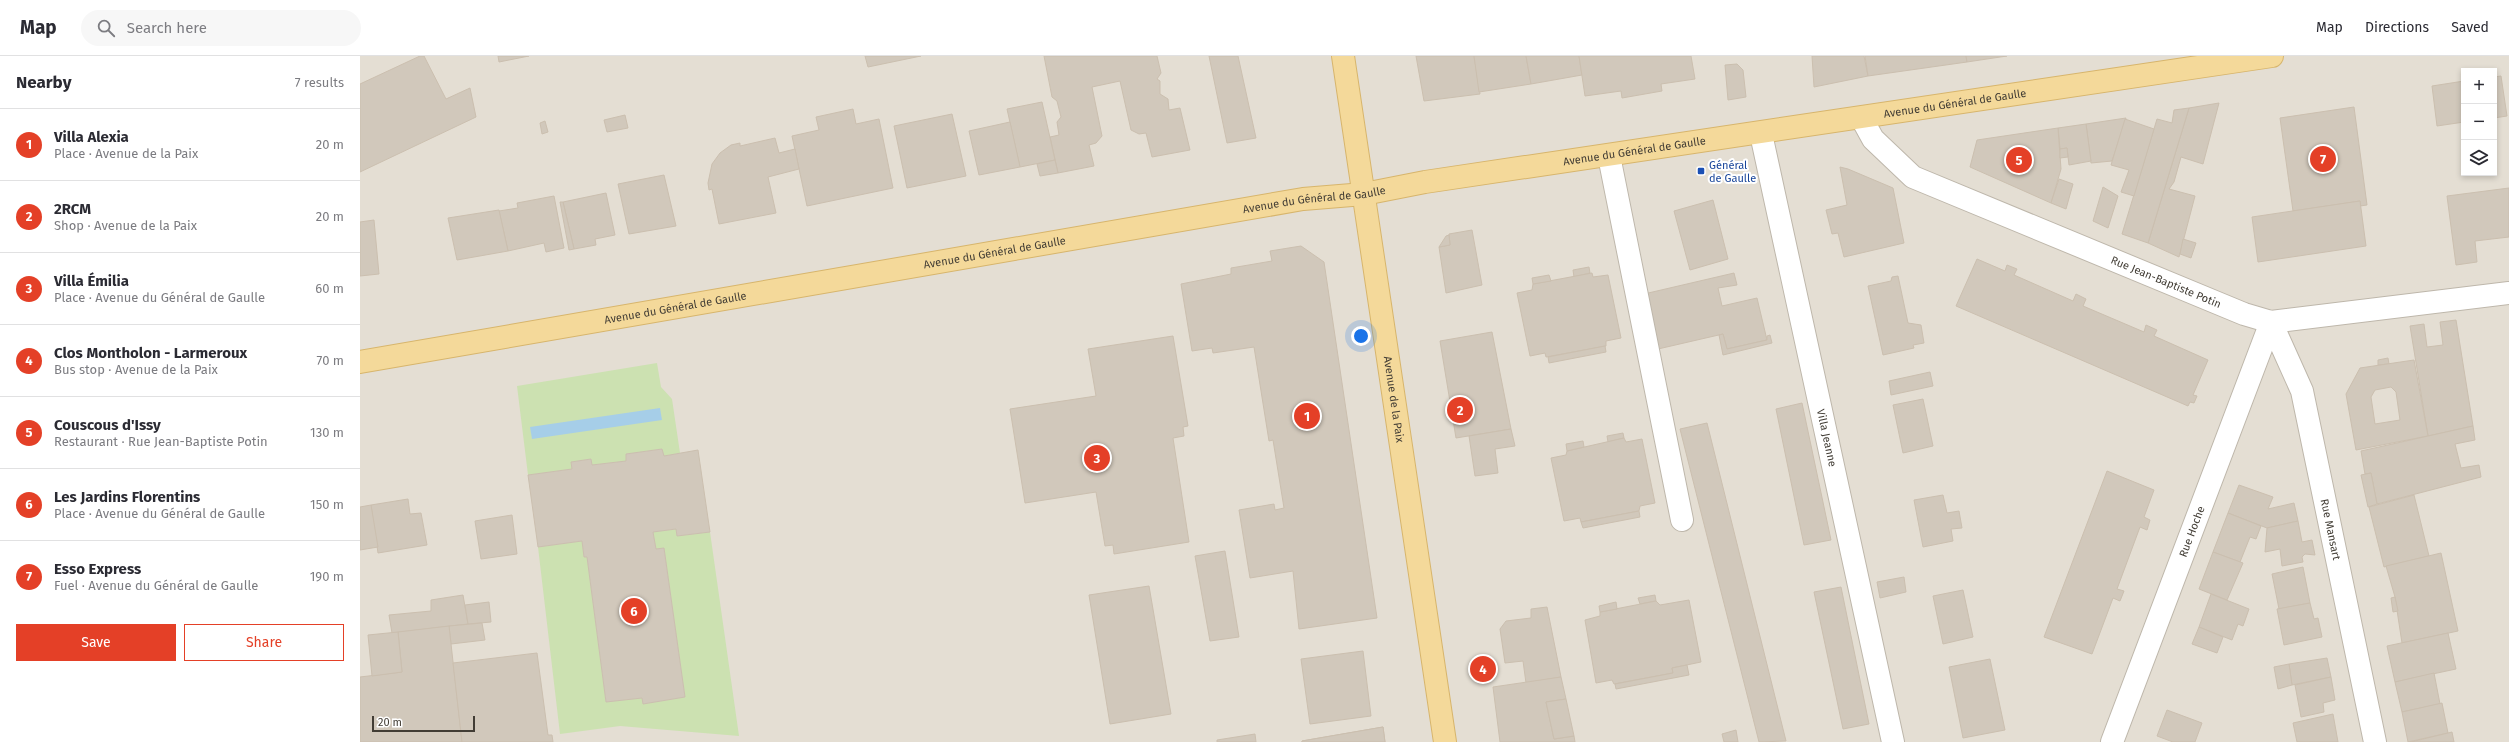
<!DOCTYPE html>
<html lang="en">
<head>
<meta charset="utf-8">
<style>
  body { margin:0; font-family:"Fira Sans",sans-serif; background:#f7f7f7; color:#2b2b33 }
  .controls { position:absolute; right:12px; top:12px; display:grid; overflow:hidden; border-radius:0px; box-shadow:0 2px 6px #0003 }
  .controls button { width:36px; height:36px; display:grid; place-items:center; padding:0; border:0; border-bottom:1px solid #e1e1e2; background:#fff; color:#2b2b33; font:20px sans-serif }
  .scale { position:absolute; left:12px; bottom:10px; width:103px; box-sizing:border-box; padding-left:4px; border:2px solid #423d35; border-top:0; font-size:11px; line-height:14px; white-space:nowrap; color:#423d35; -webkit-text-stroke:3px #fff; paint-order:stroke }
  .you { position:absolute; left:1001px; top:280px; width:14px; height:14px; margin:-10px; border:3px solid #fff; border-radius:50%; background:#1a73e8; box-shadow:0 0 0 6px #1a73e833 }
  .badge { display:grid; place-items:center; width:26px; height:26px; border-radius:50%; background:#e44027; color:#fff; font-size:13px; font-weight:700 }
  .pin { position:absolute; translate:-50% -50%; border:2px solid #fff; box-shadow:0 1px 4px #0006 }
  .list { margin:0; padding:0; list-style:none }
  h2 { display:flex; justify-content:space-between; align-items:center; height:52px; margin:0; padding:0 16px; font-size:17px }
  h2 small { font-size:13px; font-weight:400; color:#7c7c81 }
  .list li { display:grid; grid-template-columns:26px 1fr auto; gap:12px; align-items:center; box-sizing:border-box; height:72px; padding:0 16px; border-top:1px solid #e1e1e2 }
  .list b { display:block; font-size:15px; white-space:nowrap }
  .list p { margin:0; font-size:13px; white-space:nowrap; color:#7c7c81 }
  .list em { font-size:13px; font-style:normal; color:#7c7c81 }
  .actions { display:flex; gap:8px; padding:12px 16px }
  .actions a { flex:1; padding:9px 0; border:1px solid #e44027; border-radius:0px; text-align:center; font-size:14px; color:#e44027 }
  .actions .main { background:#e44027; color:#fff }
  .icon { flex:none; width:22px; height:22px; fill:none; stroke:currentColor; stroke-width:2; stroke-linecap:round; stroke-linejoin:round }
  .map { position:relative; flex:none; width:2149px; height:686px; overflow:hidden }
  header { display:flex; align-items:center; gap:24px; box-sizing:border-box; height:56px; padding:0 20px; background:#fff; border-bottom:1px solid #e1e1e2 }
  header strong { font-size:19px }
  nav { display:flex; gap:22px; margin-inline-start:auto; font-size:14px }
  .search { width:280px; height:36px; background:#f7f7f7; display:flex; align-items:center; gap:10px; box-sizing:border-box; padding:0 14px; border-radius:22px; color:#7c7c81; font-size:15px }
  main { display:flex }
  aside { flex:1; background:#fff }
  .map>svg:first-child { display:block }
  .residential { fill:#e4ded3; fill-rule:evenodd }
  .green { fill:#cce1b1 }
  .water { fill:#a6cee8 }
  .building { fill:#d1c8bb; stroke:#cbbfaf; fill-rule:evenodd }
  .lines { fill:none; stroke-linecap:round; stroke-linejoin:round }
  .minor-casing { stroke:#beb7ab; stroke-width:24 }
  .major-casing { stroke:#d7b56c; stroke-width:24 }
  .minor { stroke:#fff; stroke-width:22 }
  .major { stroke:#f4d99a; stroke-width:22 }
  .transit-dot { fill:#1a4fb4; stroke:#fff; stroke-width:1.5 }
  .labels { text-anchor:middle; stroke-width:4; stroke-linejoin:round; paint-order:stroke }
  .street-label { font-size:11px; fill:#423d35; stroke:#fff }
  .transit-label { font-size:11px; fill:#164399; stroke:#fff; text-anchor:start }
</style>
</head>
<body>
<header>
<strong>Map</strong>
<div class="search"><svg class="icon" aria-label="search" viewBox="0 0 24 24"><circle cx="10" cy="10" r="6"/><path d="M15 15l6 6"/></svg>Search here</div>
<nav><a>Map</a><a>Directions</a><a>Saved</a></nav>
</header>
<main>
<aside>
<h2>Nearby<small>7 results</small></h2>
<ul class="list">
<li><span class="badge">1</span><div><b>Villa Alexia</b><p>Place · Avenue de la Paix</p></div><em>20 m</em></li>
<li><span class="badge">2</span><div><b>2RCM</b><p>Shop · Avenue de la Paix</p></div><em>20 m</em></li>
<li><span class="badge">3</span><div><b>Villa Émilia</b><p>Place · Avenue du Général de Gaulle</p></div><em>60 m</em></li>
<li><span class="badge">4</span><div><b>Clos Montholon - Larmeroux</b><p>Bus stop · Avenue de la Paix</p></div><em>70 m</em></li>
<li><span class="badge">5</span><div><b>Couscous d'Issy</b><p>Restaurant · Rue Jean-Baptiste Potin</p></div><em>130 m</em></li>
<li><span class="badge">6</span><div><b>Les Jardins Florentins</b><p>Place · Avenue du Général de Gaulle</p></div><em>150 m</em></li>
<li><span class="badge">7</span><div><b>Esso Express</b><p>Fuel · Avenue du Général de Gaulle</p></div><em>190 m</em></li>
</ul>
<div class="actions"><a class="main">Save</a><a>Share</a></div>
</aside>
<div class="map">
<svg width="2149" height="686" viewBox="0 0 2149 686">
  <rect width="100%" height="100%" fill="#f0ede5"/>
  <path class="residential" d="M0,0H2149V686H0ZM2104,15H2134V117H2104Z"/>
  <g class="green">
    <polygon points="297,307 301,331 312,343 320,397 304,400 302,393 266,398 266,405 232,409 231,403 211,406 212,413 168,419 157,330"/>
    <polygon points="316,473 317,480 350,476 379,680 260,670 200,678 178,491 222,485 224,501 227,501 246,646 282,642 283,648 325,641 304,492 296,493 293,476"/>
  </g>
  <polygon class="water" points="300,352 302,364 172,383 170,371"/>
  <g class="building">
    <polygon points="60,0 64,0 86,43 110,32 116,61 0,116 0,28"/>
    <polygon points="138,0 169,0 139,6"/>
    <polygon points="505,0 561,0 508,11"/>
    <polygon points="684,0 797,0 801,17 797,23 800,25 800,38 808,43 809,54 820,52 830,94 792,101 786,77 779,78 771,74 760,25 732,31 742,80 736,87 729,89 734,110 698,117 690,81 699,79 697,66 701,61 697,45 692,41"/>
    <polygon points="849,0 878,0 896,82 867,87"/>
    <polygon points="1056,0 1114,0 1120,38 1064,45"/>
    <polygon points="1114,0 1166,0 1171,28 1119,36"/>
    <polygon points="1166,0 1219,0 1222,19 1171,28"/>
    <polygon points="1219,0 1331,0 1335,23 1301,28 1302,35 1262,42 1261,35 1225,40"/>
    <polygon points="1452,0 1504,0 1508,20 1454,31"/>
    <polygon points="1505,0 1606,0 1607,6 1508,20"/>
    <polygon points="1606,0 1647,0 1607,6"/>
    <polygon points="1377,8 1383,14 1386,41 1368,44 1365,9"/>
    <polygon points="2141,20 2147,60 2134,62 2134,21"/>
    <polygon points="2104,25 2104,66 2077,70 2072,30"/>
    <polygon points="682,46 695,104 660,111 647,53"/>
    <polygon points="1859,47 1843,108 1821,101 1814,126 1809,133 1835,140 1819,201 1788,187 1829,52"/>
    <polygon points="1994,51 2007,149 2000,150 2000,145 1933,155 1920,62"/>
    <polygon points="1829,52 1788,187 1762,178 1797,63 1812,67 1814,54"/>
    <polygon points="493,53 496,68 519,63 533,132 447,150 432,80 459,74 456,61"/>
    <polygon points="592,58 606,120 547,132 534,70"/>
    <polygon points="265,59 268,72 247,76 244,64"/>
    <polygon points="1766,62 1752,105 1731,107 1726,68"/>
    <polygon points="1765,63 1794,73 1774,140 1761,136 1769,114 1751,109"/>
    <polygon points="185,65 188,76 182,78 180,67"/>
    <polygon points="650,66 660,111 619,119 609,75"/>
    <polygon points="1726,68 1731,105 1709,109 1707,92 1700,93 1698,72"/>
    <polygon points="1698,72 1701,113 1691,147 1610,111 1617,84"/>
    <polygon points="415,82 419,97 435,93 439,113 408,121 416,157 359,168 352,133 349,134 348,127 352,108 360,97 371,89 380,87 380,90"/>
    <polygon points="1707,92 1708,101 1700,102 1700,93"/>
    <polygon points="695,104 698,117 680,120 677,108"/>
    <polygon points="1480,111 1488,113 1533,132 1544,187 1484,201 1478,177 1472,178 1466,154 1487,149"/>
    <polygon points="304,119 316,170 269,178 258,128"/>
    <polygon points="1699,123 1713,128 1706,153 1691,147"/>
    <polygon points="1743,131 1758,140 1748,172 1733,165"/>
    <polygon points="2149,132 2149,181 2115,185 2117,206 2096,209 2087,140"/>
    <polygon points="246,137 255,179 235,183 236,189 214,193 203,146"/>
    <polygon points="194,140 204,192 186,196 184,187 148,195 139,155 158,152 157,147"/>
    <polygon points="1353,144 1368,203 1330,214 1314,155"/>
    <polygon points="2000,145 2006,190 1898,206 1892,161"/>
    <polygon points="200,146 203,146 214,193 209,194"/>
    <polygon points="139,154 148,195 97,204 88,162"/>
    <polygon points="14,164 19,218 0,220 0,166"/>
    <polygon points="1112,174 1122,229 1086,237 1079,191 1090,189 1089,178"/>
    <polygon points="1089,179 1090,189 1079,191 1086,180"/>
    <polygon points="1823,183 1836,187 1831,202 1820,198"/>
    <polygon points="941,190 964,206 1017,562 939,573 933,515 890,522 879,454 914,448 915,454 924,452 913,384 909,385 894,291 853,297 852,292 832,295 821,228 871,218 871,212 912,205 910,195"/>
    <polygon points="1617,203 1645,215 1647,209 1657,213 1654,219 1713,245 1716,238 1726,243 1723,250 1784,276 1786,269 1797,274 1794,280 1848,304 1833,339 1837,340 1834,347 1830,346 1828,350 1596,250"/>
    <polygon points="1229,211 1230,217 1214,221 1213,214"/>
    <polygon points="1232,217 1233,221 1248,219 1261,282 1246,285 1246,290 1186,301 1185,297 1170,300 1157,237 1172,234 1173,228"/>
    <polygon points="1374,217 1377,229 1358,232 1362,250 1397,242 1407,284 1367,293 1363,278 1298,293 1284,238"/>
    <polygon points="1189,219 1191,225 1173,228 1172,222"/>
    <polygon points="1538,220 1548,267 1561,269 1564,287 1553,289 1554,292 1523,299 1508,230 1531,225 1532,221"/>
    <polygon points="2096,264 2113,370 2068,380 2050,270 2064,268 2067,291 2083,289 2080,266"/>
    <polygon points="1132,276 1151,373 1096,382 1080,285"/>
    <polygon points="1363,278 1367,293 1407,284 1407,280 1410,279 1412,287 1363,299 1359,279"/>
    <polygon points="813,280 828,370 823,371 824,380 813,382 829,486 754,498 753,489 745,490 736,436 665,447 650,353 736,340 728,293"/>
    <polygon points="1245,290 1246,296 1189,307 1188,301"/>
    <polygon points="2028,302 2029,308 2018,309 2018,304"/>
    <path d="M2054,304L2068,380L1996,394L1986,338L2000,312ZM2031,331L2036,336L2040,364L2015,368L2011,341L2015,334Z"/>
    <polygon points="1570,316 1573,330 1531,339 1529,325"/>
    <polygon points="1563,343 1573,390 1543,397 1533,349"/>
    <polygon points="1442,347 1471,484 1444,489 1416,353"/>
    <polygon points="1347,367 1426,685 1399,686 1320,373"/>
    <polygon points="2113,370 2115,384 2095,388 2101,412 2119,409 2121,421 2017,448 2011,417 2005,418 2001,395"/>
    <polygon points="1151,373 1155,390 1135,393 1138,417 1115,420 1109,380"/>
    <polygon points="1263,377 1264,382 1248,386 1247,380"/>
    <polygon points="1264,382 1266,386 1282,383 1295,447 1280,450 1279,455 1221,466 1220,462 1204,465 1191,402 1206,399 1207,395"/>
    <polygon points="1223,385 1224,391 1207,395 1206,388"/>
    <polygon points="302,393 304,400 338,394 350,476 317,480 316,473 293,476 296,493 304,492 325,641 283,648 282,642 246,646 227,501 224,501 222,485 178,491 168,419 212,413 211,406 231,403 232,409 266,405 266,398"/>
    <polygon points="1747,415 1794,434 1784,461 1790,464 1787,474 1780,471 1757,533 1764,535 1760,545 1753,542 1732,598 1684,581"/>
    <polygon points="2011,417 2017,448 2008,451 2001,419"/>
    <polygon points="1879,429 1913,441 1908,453 1934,447 1938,465 1907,472 1868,457"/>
    <polygon points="1583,439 1587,457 1599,455 1602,472 1591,473 1593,485 1563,491 1554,444"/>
    <polygon points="2054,439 2069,500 2024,511 2009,451"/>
    <polygon points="48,443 50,458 61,457 67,489 18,497 11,449"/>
    <polygon points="11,449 18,491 0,494 0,451"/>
    <polygon points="1279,455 1280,461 1223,472 1221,466"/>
    <polygon points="1868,457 1901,470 1896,483 1890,481 1880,506 1853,496"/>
    <polygon points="152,459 157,498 121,503 115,465"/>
    <polygon points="1938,465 1942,486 1952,484 1955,499 1945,498 1942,501 1943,506 1922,510 1920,493 1905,496 1907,472"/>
    <polygon points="865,495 879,581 850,585 835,500"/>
    <polygon points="1853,496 1883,507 1867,544 1839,533"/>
    <polygon points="2081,497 2098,575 2042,587 2035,541 2026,510"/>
    <polygon points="1943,511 1950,547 1919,553 1912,518"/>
    <polygon points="1544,521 1546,536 1520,542 1517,526"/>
    <polygon points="789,530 811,658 750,668 729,539"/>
    <polygon points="1481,531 1509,668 1483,673 1454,536"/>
    <polygon points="1603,534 1613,581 1583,588 1573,540"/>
    <polygon points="1851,538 1889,553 1883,570 1878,568 1872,584 1839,571"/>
    <polygon points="103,539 108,568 32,577 29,559 71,555 71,544"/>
    <polygon points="1295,539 1296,545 1280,548 1278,542"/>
    <polygon points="2035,541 2038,555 2033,556 2031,542"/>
    <polygon points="1329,544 1341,606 1312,612 1313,617 1254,628 1252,624 1236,627 1225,564 1240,560 1240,556 1296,545 1300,549"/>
    <polygon points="129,546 131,566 108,568 105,549"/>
    <polygon points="1256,546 1257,553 1240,556 1239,550"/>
    <polygon points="1950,547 1954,563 1958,562 1962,581 1924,589 1917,553"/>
    <polygon points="1187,551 1201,621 1166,627 1163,605 1145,607 1140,573 1146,565 1171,562 1171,553"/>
    <polygon points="122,567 125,584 91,588 89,570"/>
    <polygon points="89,570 102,686 0,686 0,621 42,616 38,576"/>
    <polygon points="1839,571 1863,581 1857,597 1832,588"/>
    <polygon points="38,576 42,616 12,620 8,579"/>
    <polygon points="2088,577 2096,613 2035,626 2027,590"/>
    <polygon points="1003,595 1011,660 950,668 941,603"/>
    <polygon points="177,597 188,679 192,679 193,686 102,686 93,607"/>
    <polygon points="1967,602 1971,621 1932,629 1929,608"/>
    <polygon points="1630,603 1645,674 1603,682 1589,611"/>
    <polygon points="1929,608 1932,629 1918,633 1914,611"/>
    <polygon points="1327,609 1329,619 1256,633 1255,628 1313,617 1312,612"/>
    <polygon points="2074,617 2080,648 2042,656 2035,626"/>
    <polygon points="1201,621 1206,643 1186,646 1194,683 1214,680 1215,686 1140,686 1133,631"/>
    <polygon points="1971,621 1975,644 1963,647 1964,656 1941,661 1935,629"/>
    <polygon points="1206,643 1214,680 1194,683 1186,646"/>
    <polygon points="2082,647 2088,677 2048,686 2042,656"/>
    <polygon points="1807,654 1842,667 1835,686 1813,686 1797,680"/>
    <polygon points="1973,658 1978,686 1937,686 1933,667"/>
    <polygon points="1023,671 1025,686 942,686 942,685"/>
    <polygon points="1023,671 1025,686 942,686 942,685"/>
    <polygon points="1376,674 1378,686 1364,686 1362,678"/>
    <polygon points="2092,676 2094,686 2051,686 2088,677"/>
    <polygon points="895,678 896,686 857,686 857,684"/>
  </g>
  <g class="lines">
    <defs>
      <g id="minor">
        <path id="s1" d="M1502,63L1513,83L1553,121L1884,258L1911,266L2149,237"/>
        <path id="s2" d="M1401,78L1533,686"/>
        <polyline points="1249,100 1322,464"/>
        <path id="s3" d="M1911,266L1942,335L2015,686"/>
        <path id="s4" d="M1752,686L1911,266"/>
      </g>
      <g id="major">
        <path id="s5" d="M983,0L1085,686"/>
        <path id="s6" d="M0,306L943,143L1004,138L1065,126L1912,0"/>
      </g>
    </defs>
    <use href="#minor" class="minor-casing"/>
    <use href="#major" class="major-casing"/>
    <use href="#minor" class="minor"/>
    <use href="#major" class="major"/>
  </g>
  <rect class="transit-dot" x="1337" y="111" width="8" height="8" rx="2"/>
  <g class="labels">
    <g class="street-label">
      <text dy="4" stroke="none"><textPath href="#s6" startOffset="1616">Avenue du Général de Gaulle</textPath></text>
      <text dy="4" stroke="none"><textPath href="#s6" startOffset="1292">Avenue du Général de Gaulle</textPath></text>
      <text dy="4" stroke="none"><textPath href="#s6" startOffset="968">Avenue du Général de Gaulle</textPath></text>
      <text dy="4" stroke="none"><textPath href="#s6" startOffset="644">Avenue du Général de Gaulle</textPath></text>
      <text dy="4" stroke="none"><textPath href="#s1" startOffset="352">Rue Jean-Baptiste Potin</textPath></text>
      <text dy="4" stroke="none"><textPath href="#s6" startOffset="320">Avenue du Général de Gaulle</textPath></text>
      <text dy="4" stroke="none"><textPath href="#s5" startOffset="347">Avenue de la Paix</textPath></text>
      <text dy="4" stroke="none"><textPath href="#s2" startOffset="311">Villa Jeanne</textPath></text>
      <text dy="4" stroke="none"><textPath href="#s3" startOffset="217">Rue Mansart</textPath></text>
      <text dy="4" stroke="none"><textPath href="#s4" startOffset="225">Rue Hoche</textPath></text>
    </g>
    <g class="transit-label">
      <text x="1349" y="113">Général<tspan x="1349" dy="13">de Gaulle</tspan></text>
    </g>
  </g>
</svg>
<div class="controls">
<button>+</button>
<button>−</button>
<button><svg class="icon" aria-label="layers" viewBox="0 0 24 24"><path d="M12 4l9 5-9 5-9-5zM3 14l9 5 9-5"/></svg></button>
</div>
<div class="scale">20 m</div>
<div class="you"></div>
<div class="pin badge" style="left:947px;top:360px">1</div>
<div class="pin badge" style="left:1100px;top:354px">2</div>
<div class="pin badge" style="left:737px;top:402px">3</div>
<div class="pin badge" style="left:1123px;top:613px">4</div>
<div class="pin badge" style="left:1659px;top:104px">5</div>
<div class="pin badge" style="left:274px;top:555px">6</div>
<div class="pin badge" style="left:1963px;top:103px">7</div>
</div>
</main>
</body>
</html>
